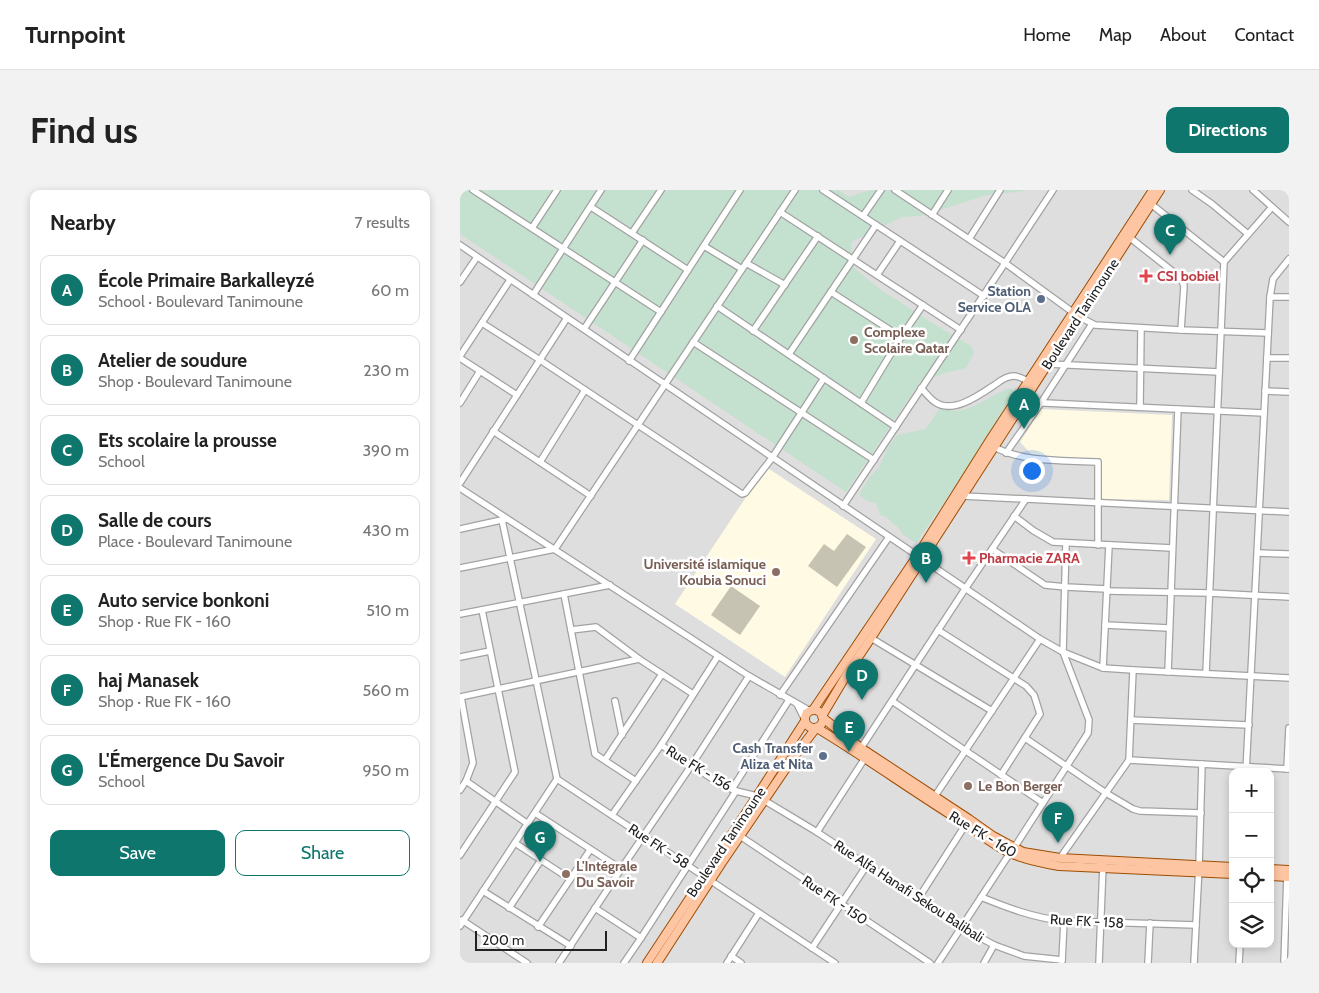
<!DOCTYPE html>
<html lang="en">
<head>
<meta charset="utf-8">
<style>
  body { margin:0; font-family:Cabin,sans-serif; background:#f2f2f2; color:#222 }
  .controls { position:absolute; right:15px; bottom:15px; display:grid; overflow:hidden; border-radius:10px; box-shadow:0 2px 8px #0003 }
  .controls button { width:45px; height:45px; display:grid; place-items:center; padding:0; border:0; border-bottom:1px solid #e0e0e0; background:#fff; color:#222; font:25px sans-serif }
  .scale { position:absolute; left:15px; bottom:12px; width:132px; box-sizing:border-box; padding-left:5px; border:2px solid #212121; border-top:0; font-size:14px; line-height:18px; white-space:nowrap; color:#212121; -webkit-text-stroke:4px #fff; paint-order:stroke }
  .you { position:absolute; left:571px; top:280px; width:18px; height:18px; margin:-12px; border:4px solid #fff; border-radius:50%; background:#1a73e8; box-shadow:0 0 0 8px #1a73e833 }
  .badge { display:grid; place-items:center; width:32px; height:32px; border-radius:50%; background:#0f766e; color:#fff; font-size:16px; font-weight:700 }
  .pin { position:absolute; translate:-50% -41px; filter:drop-shadow(0 1px 2px #0008) }
  .pin::after { content:''; position:absolute; top:26px; width:18px; height:15px; background:inherit; clip-path:polygon(0 0,100% 0,50% 100%) }
  .list { margin:0; padding:0; list-style:none }
  h2 { display:flex; justify-content:space-between; align-items:center; height:65px; margin:0; padding:0 20px; font-size:21px }
  h2 small { font-size:16px; font-weight:400; color:#767676 }
  .list li { display:grid; grid-template-columns:32px 1fr auto; gap:15px; align-items:center; box-sizing:border-box; height:70px; margin:0 10px 10px; padding:0 10px; border:1px solid #e0e0e0; border-radius:10px }
  .list b { display:block; font-size:19px; white-space:nowrap }
  .list p { margin:0; font-size:16px; white-space:nowrap; color:#767676 }
  .list em { font-size:16px; font-style:normal; color:#767676 }
  .actions { display:flex; gap:10px; padding:15px 20px }
  .actions a { flex:1; padding:11px 0; border:1px solid #0f766e; border-radius:10px; text-align:center; font-size:18px; color:#0f766e }
  .actions .main { background:#0f766e; color:#fff }
  .icon { flex:none; width:28px; height:28px; fill:none; stroke:currentColor; stroke-width:2; stroke-linecap:round; stroke-linejoin:round }
  .map { position:relative; flex:none; width:829px; height:773px; overflow:hidden; border-radius:10px }
  header { display:flex; align-items:center; gap:30px; box-sizing:border-box; height:70px; padding:0 25px; background:#fff; border-bottom:1px solid #e0e0e0 }
  header strong { font-size:24px }
  nav { display:flex; gap:28px; margin-inline-start:auto; font-size:18px }
  .intro { display:flex; align-items:center; justify-content:space-between; box-sizing:border-box; height:120px; padding:0 30px }
  h1 { margin:0; font-size:35px }
  .button { padding:12px 22px; border-radius:10px; background:#0f766e; color:#fff; font-size:18px; font-weight:700 }
  main { display:flex; gap:30px; padding:0 30px }
  aside { flex:1; background:#fff; border-radius:10px; box-shadow:0 2px 8px #0003 }
  .map>svg:first-child { display:block }
  .residential { fill:#dfdede; fill-rule:evenodd }
  .education { fill:#fffae3 }
  .construction { fill:#c6c3b3 }
  .wetland { fill:#c4e0ce }
  .lines { fill:none; stroke-linecap:round; stroke-linejoin:round }
  .minor-casing { stroke:#a2a2a2; stroke-width:8 }
  .major-casing { stroke:#9e4d00; stroke-width:10 }
  .minor { stroke:#fff; stroke-width:5.5 }
  .major { stroke:#fdc5a1; stroke-width:8 }
  .health-dot { fill:#e0444e; stroke:#fff; stroke-width:2 }
  .service-dot { fill:#5c6f8a; stroke:#fff; stroke-width:2 }
  .education-dot { fill:#8d6e63; stroke:#fff; stroke-width:2 }
  .labels { text-anchor:middle; stroke-width:5; stroke-linejoin:round; paint-order:stroke }
  .health-label { font-size:14px; font-weight:bold; fill:#be3a42; stroke:#fff; text-anchor:start }
  .service-label { font-size:14px; font-weight:bold; fill:#4e5e75; stroke:#fff; text-anchor:end }
  .street-label { font-size:14px; fill:#212121; stroke:#fff }
  .education-label { font-size:14px; font-weight:bold; fill:#785e54; stroke:#fff; text-anchor:start }
</style>
</head>
<body>
<header>
<strong>Turnpoint</strong>
<nav><a>Home</a><a>Map</a><a>About</a><a>Contact</a></nav>
</header>
<div class="intro"><h1>Find us</h1><a class="button">Directions</a></div>
<main>
<aside>
<h2>Nearby<small>7 results</small></h2>
<ul class="list">
<li><span class="badge">A</span><div><b>École Primaire Barkalleyzé</b><p>School · Boulevard Tanimoune</p></div><em>60 m</em></li>
<li><span class="badge">B</span><div><b>Atelier de soudure</b><p>Shop · Boulevard Tanimoune</p></div><em>230 m</em></li>
<li><span class="badge">C</span><div><b>Ets scolaire la prousse</b><p>School</p></div><em>390 m</em></li>
<li><span class="badge">D</span><div><b>Salle de cours</b><p>Place · Boulevard Tanimoune</p></div><em>430 m</em></li>
<li><span class="badge">E</span><div><b>Auto service bonkoni</b><p>Shop · Rue FK - 160</p></div><em>510 m</em></li>
<li><span class="badge">F</span><div><b>haj Manasek</b><p>Shop · Rue FK - 160</p></div><em>560 m</em></li>
<li><span class="badge">G</span><div><b>L'Émergence Du Savoir</b><p>School</p></div><em>950 m</em></li>
</ul>
<div class="actions"><a class="main">Save</a><a>Share</a></div>
</aside>
<div class="map">
<svg width="829" height="773" viewBox="0 0 829 773">
  <rect width="100%" height="100%" fill="#f1ece8"/>
  <path class="residential" d="M0,0H829V773H0ZM773,582H810V754H773Z"/>
  <g class="education">
    <polygon points="581,219 712,225 709,310 640,309 641,269 573,266 560,252"/>
    <polygon points="306,277 416,349 325,487 215,414"/>
  </g>
  <g class="construction">
    <polygon points="387,344 406,357 377,397 348,376 364,354 374,361"/>
    <polygon points="271,396 300,416 280,445 251,425"/>
  </g>
  <g class="wetland">
    <polygon points="0,0 378,0 389,7 403,2 413,0 567,0 564,1 527,5 461,26 442,27 391,52 394,78 421,100 474,134 511,156 514,163 506,178 485,183 460,192 386,302 0,44"/>
    <path d="M550,198L555,202L495,296L456,353L442,344L440,339L426,327L420,325L416,313L408,311L400,306V303L409,288L419,277L428,257L437,245L466,239L479,219C484,219 490,221 495,221C515,220 531,204 550,198Z"/>
  </g>
  <g class="lines">
    <defs>
      <g id="minor">
        <polyline points="13,0 201,122"/>
        <polyline points="363,0 524,106"/>
        <polyline points="435,0 545,73 618,126 635,135 721,140 808,143"/>
        <polyline points="732,0 752,14 788,44"/>
        <polyline points="793,0 829,32"/>
        <polyline points="691,14 764,72 746,483"/>
        <polyline points="131,17 228,80"/>
        <polyline points="320,22 501,140"/>
        <polyline points="472,25 488,0"/>
        <polyline points="403,26 421,0"/>
        <polyline points="72,38 97,0"/>
        <polyline points="172,43 201,0"/>
        <polyline points="669,47 721,88 724,96 721,140"/>
        <polyline points="509,49 540,0"/>
        <polyline points="0,55 580,449 603,462 643,478 673,480 829,488"/>
        <polyline points="244,56 282,79"/>
        <polyline points="764,72 812,17"/>
        <polyline points="286,73 325,95"/>
        <polyline points="417,85 440,51"/>
        <polyline points="0,92 17,67"/>
        <polyline points="371,102 441,147"/>
        <polyline points="73,105 141,0"/>
        <polyline points="810,107 829,107"/>
        <polyline points="257,116 436,237"/>
        <polyline points="22,133 80,170 282,304 285,303 312,268 364,188"/>
        <polyline points="124,139 183,50"/>
        <polyline points="293,141 358,46"/>
        <polyline points="233,152 414,270"/>
        <polyline points="329,164 416,35"/>
        <polyline points="0,166 50,90"/>
        <polyline points="0,168 57,205"/>
        <polyline points="807,168 829,168"/>
        <polyline points="169,171 280,0"/>
        <polyline points="588,174 759,182"/>
        <path d="M461,198C466,203 470,209 475,212C493,225 521,204 536,194C541,190 547,186 554,186C558,186 564,189 568,191"/>
        <polyline points="805,201 829,202"/>
        <polyline points="563,212 804,223"/>
        <polyline points="0,213 20,181"/>
        <polyline points="401,213 441,147 463,115"/>
        <polyline points="680,217 681,138"/>
        <polyline points="33,241 131,306"/>
        <path d="M534,257C565,273 604,270 638,272V355"/>
        <polyline points="546,263 581,213 632,134"/>
        <polyline points="80,272 125,200"/>
        <polyline points="0,293 107,128"/>
        <polyline points="0,298 289,486 350,521"/>
        <polyline points="503,306 829,322"/>
        <polyline points="383,316 545,73 593,0"/>
        <polyline points="554,326 574,341 593,352 712,358"/>
        <polyline points="0,339 46,329"/>
        <polyline points="532,359 585,395 606,397 647,399"/>
        <polyline points="798,363 829,364"/>
        <polyline points="0,378 95,359 335,0"/>
        <polyline points="647,401 749,403 829,407"/>
        <polyline points="104,404 135,564 176,591"/>
        <polyline points="0,424 150,395"/>
        <polyline points="645,435 709,438"/>
        <polyline points="111,440 136,437 179,469 233,504"/>
        <polyline points="478,440 566,496 574,505 580,524 541,585"/>
        <polyline points="411,448 532,521"/>
        <polyline points="0,467 30,461"/>
        <polyline points="643,478 649,355"/>
        <polyline points="708,482 718,219"/>
        <polyline points="320,505 429,347"/>
        <polyline points="0,507 179,469"/>
        <polyline points="155,511 162,545"/>
        <polyline points="432,511 583,613"/>
        <polyline points="337,514 345,530"/>
        <polyline points="671,530 789,535"/>
        <polyline points="565,548 646,603 673,619 680,621 741,623"/>
        <polyline points="201,555 260,594 276,601 297,606 357,642 501,737 534,755 564,766 602,770"/>
        <polyline points="401,558 505,399 566,309"/>
        <polyline points="145,570 202,484"/>
        <polyline points="669,570 829,579"/>
        <polyline points="827,579 829,538"/>
        <polyline points="786,582 810,107 813,89 829,69"/>
        <polyline points="97,589 375,773"/>
        <polyline points="6,591 68,634"/>
        <polyline points="272,599 329,510"/>
        <polyline points="0,600 6,591 13,573 1,507"/>
        <polyline points="475,606 580,449"/>
        <polyline points="75,623 161,679"/>
        <polyline points="152,625 201,555 258,466"/>
        <polyline points="357,642 405,568"/>
        <polyline points="280,646 470,773"/>
        <polyline points="55,653 110,689"/>
        <polyline points="554,658 628,543 629,530 603,462 606,353"/>
        <polyline points="0,665 55,582 22,420"/>
        <polyline points="600,668 669,570 673,480"/>
        <polyline points="23,701 111,756"/>
        <path d="M521,707C548,718 574,728 604,731L736,735"/>
        <polyline points="458,709 506,634"/>
        <polyline points="49,718 81,670"/>
        <polyline points="135,718 181,748"/>
        <polyline points="2,730 67,773"/>
        <polyline points="0,736 97,589 42,330"/>
        <polyline points="78,737 130,660"/>
        <polyline points="352,758 407,675"/>
        <polyline points="271,766 281,773"/>
        <polyline points="602,771 604,731"/>
        <polyline points="99,773 161,679 231,576 289,486"/>
        <polyline points="164,773 181,748 276,601"/>
        <polyline points="267,773 299,723"/>
        <polyline points="478,773 550,663"/>
        <polyline points="524,773 534,755"/>
        <polyline points="639,773 643,675"/>
        <polyline points="688,773 690,733"/>
        <polyline points="734,773 739,676 742,574"/>
        <polyline points="779,773 780,754"/>
        <polyline points="824,773 827,685"/>
      </g>
      <g id="major">
        <circle cx="354" cy="529" r="9"/>
        <polyline points="353,520 457,366 530,250 693,0"/>
        <polyline points="362,526 387,484 411,448 700,0"/>
        <polyline points="363,528 401,558 509,629 533,646 563,662 600,668 773,677"/>
        <path d="M357,538C405,567 451,600 499,630C516,640 532,655 550,663C566,670 582,673 599,676L773,684"/>
        <polyline points="810,679 829,680"/>
        <polyline points="810,686 829,687"/>
        <polyline points="187,773 297,606 345,531"/>
        <polyline points="197,773 261,674 333,568 356,538"/>
      </g>
    </defs>
    <use href="#minor" class="minor-casing"/>
    <use href="#major" class="major-casing"/>
    <use href="#minor" class="minor"/>
    <use href="#major" class="major"/>
  </g>
  <g class="health-dot">
    <path d="M683.5 78.5h5v5h5v5h-5v5h-5v-5h-5v-5h5z"/>
    <path d="M506.5 360.5h5v5h5v5h-5v5h-5v-5h-5v-5h5z"/>
  </g>
  <g class="service-dot">
    <circle cx="581" cy="109" r="5"/>
    <circle cx="363" cy="566" r="5"/>
  </g>
  <g class="education-dot">
    <circle cx="394" cy="150" r="5"/>
    <circle cx="316" cy="382" r="5"/>
    <circle cx="508" cy="596" r="5"/>
    <circle cx="106" cy="684" r="5"/>
  </g>
  <g class="labels">
    <g class="health-label">
      <text x="697" y="91">CSI bobiel</text>
      <text x="519" y="373">Pharmacie ZARA</text>
    </g>
    <g class="service-label">
      <text x="571" y="106">Station<tspan x="571" dy="16">Service OLA</tspan></text>
      <text x="353" y="563">Cash Transfer<tspan x="353" dy="16">Aliza et Nita</tspan></text>
    </g>
    <g class="street-label">
      <text transform="translate(620 124) rotate(-57)" y="5">Boulevard Tanimoune</text>
      <text transform="translate(239 578) rotate(31)" y="5">Rue FK - 156</text>
      <text transform="translate(523 644) rotate(31)" y="5">Rue FK - 160</text>
      <text transform="translate(266 652) rotate(-56)" y="5">Boulevard Tanimoune</text>
      <text transform="translate(199 656) rotate(33)" y="5">Rue FK - 58</text>
      <text transform="translate(449 701) rotate(33)" y="5">Rue Alfa Hanafi Sekou Balibali</text>
      <text transform="translate(375 710) rotate(34)" y="5">Rue FK - 150</text>
      <text transform="translate(627 731) rotate(3)" y="5">Rue FK - 158</text>
    </g>
    <g class="education-label">
      <text x="404" y="147">Complexe<tspan x="404" dy="16">Scolaire Qatar</tspan></text>
      <text x="306" y="379" text-anchor="end">Université islamique<tspan x="306" dy="16">Koubia Sonuci</tspan></text>
      <text x="518" y="601">Le Bon Berger</text>
      <text x="116" y="681">L'Intégrale<tspan x="116" dy="16">Du Savoir</tspan></text>
    </g>
  </g>
</svg>
<div class="controls">
<button>+</button>
<button>−</button>
<button><svg class="icon" aria-label="locate" viewBox="0 0 24 24"><circle cx="12" cy="12" r="6"/><path d="M12 2v4M12 18v4M2 12h4M18 12h4"/></svg></button>
<button><svg class="icon" aria-label="layers" viewBox="0 0 24 24"><path d="M12 4l9 5-9 5-9-5zM3 14l9 5 9-5"/></svg></button>
</div>
<div class="scale">200 m</div>
<div class="you"></div>
<div class="pin badge" style="left:564px;top:239px">A</div>
<div class="pin badge" style="left:466px;top:393px">B</div>
<div class="pin badge" style="left:710px;top:65px">C</div>
<div class="pin badge" style="left:402px;top:510px">D</div>
<div class="pin badge" style="left:389px;top:562px">E</div>
<div class="pin badge" style="left:598px;top:653px">F</div>
<div class="pin badge" style="left:80px;top:672px">G</div>
</div>
</main>
</body>
</html>
